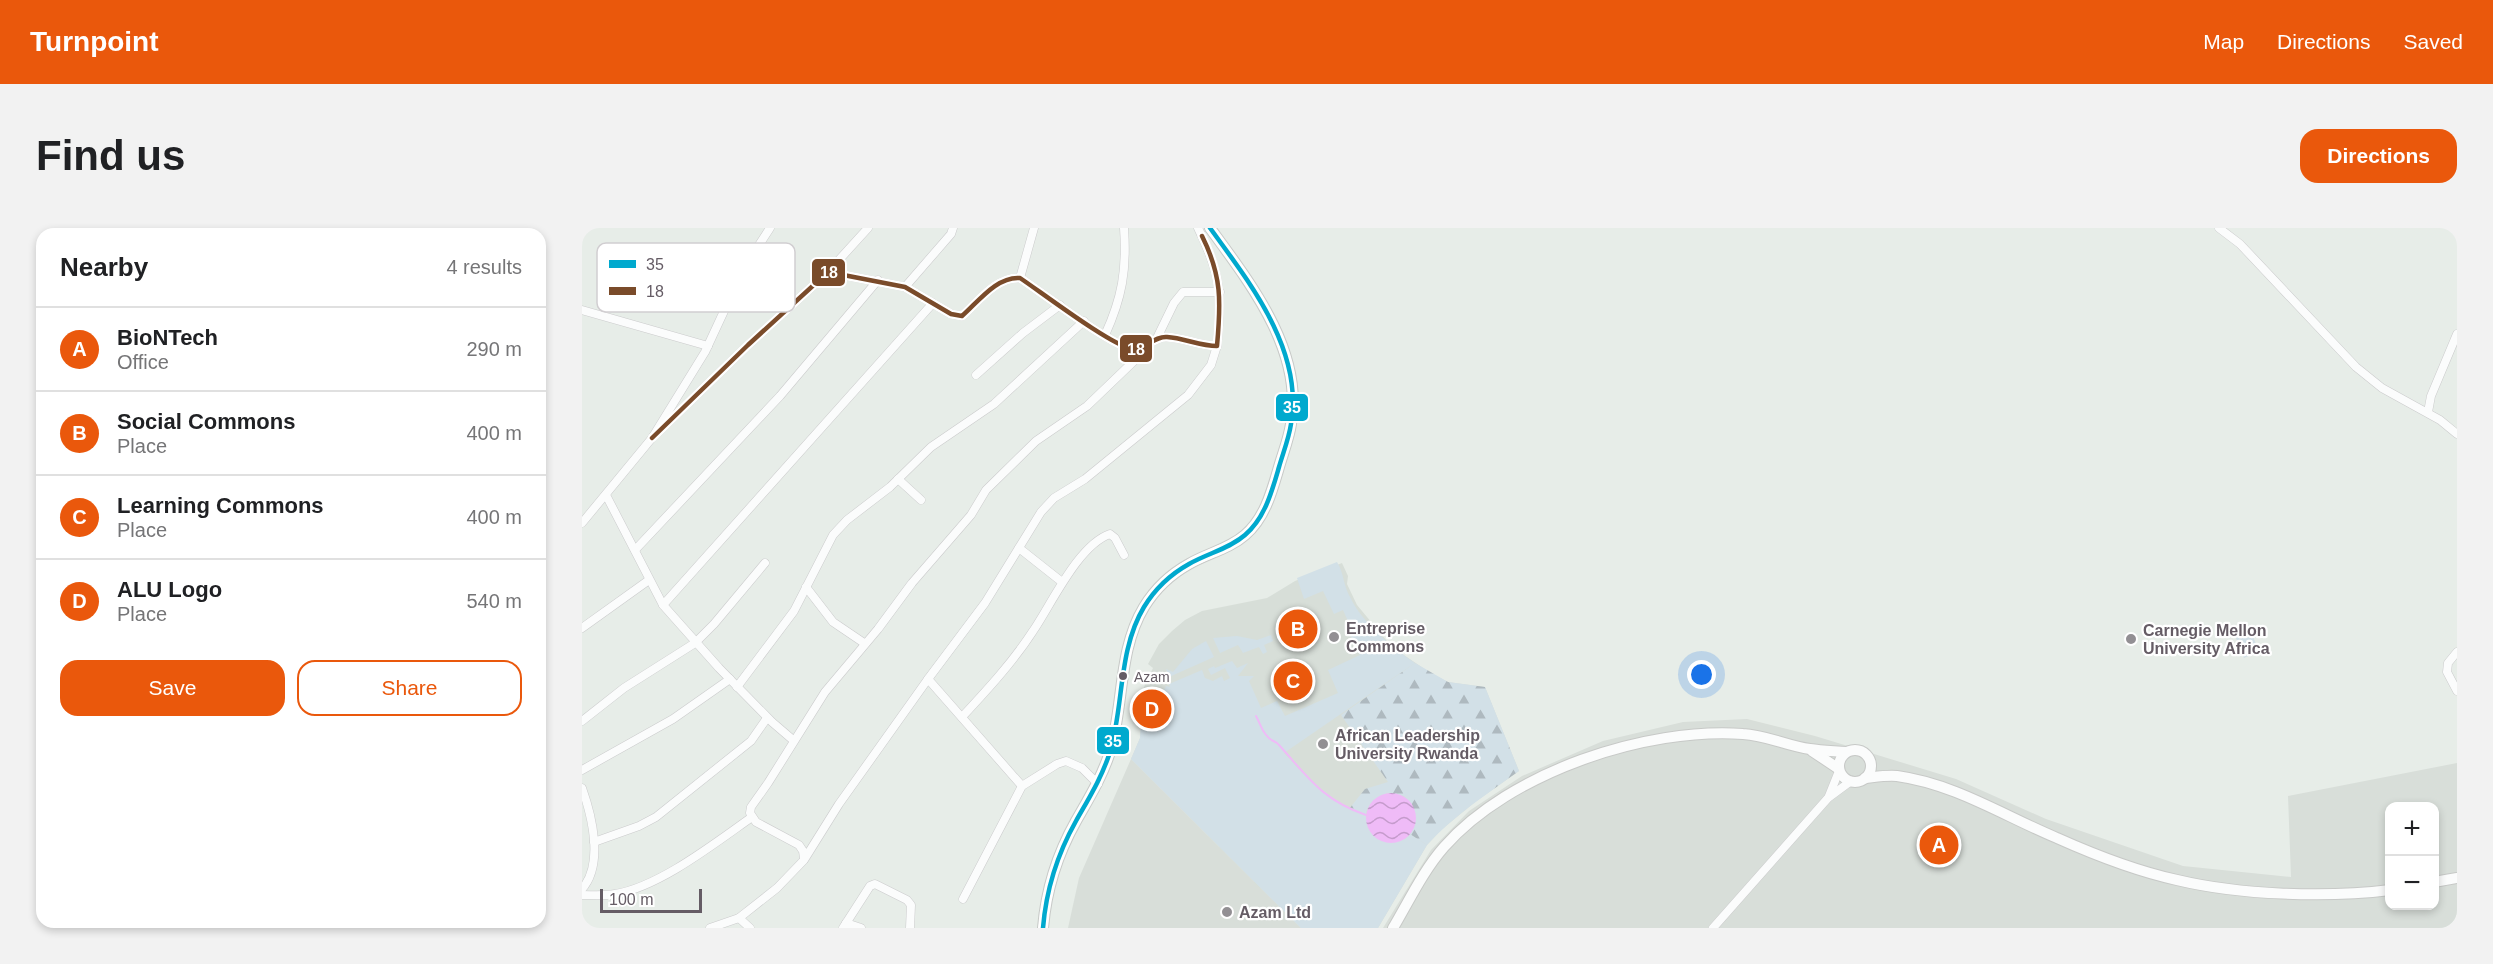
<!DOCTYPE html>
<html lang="en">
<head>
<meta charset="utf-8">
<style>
  body { margin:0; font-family:Helvetica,sans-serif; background:#f2f2f2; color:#202124 }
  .controls { position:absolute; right:18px; bottom:18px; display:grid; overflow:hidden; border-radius:12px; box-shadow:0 3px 9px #0003 }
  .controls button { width:54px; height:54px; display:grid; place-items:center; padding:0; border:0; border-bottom:2px solid #e0e0e0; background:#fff; color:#202124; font:30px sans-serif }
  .scale { position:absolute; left:18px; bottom:15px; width:102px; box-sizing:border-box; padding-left:6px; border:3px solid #655c65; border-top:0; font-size:16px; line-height:21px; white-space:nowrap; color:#655c65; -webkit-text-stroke:4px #fff; paint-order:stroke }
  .you { position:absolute; left:1120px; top:447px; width:21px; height:21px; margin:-15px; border:4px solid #fff; border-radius:50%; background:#1a73e8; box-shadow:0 0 0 9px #1a73e833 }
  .badge { display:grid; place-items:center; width:39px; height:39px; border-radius:50%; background:#ea580c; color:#fff; font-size:20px; font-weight:700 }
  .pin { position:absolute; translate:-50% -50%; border:3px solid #fff; box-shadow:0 2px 6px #0006 }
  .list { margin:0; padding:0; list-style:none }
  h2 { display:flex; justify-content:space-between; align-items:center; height:78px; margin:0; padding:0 24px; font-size:26px }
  h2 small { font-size:20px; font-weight:400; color:#757577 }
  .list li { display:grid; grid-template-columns:39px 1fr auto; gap:18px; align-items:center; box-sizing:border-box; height:84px; padding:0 24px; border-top:2px solid #e0e0e0 }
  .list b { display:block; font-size:22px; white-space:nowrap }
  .list p { margin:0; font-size:20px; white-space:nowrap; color:#757577 }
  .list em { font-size:20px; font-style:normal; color:#757577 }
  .actions { display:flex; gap:12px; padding:18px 24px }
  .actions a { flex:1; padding:14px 0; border:2px solid #ea580c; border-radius:18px; text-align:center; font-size:21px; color:#ea580c }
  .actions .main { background:#ea580c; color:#fff }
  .map { position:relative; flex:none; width:1875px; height:700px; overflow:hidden; border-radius:18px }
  header { display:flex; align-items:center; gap:36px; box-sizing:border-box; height:84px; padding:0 30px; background:#ea580c; color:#fff }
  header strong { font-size:28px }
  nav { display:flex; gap:33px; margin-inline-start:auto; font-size:21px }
  .intro { display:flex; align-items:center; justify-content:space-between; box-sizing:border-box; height:144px; padding:0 36px }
  h1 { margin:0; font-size:42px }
  .button { padding:15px 27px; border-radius:18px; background:#ea580c; color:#fff; font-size:21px; font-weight:700 }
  main { display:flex; gap:36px; padding:0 36px }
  aside { flex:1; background:#fff; border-radius:18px; box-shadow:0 3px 9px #0003 }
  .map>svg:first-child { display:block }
  .industrial { fill:#d8ded9; fill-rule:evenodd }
  .education { fill:#d7ded8 }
  .grass { fill:#d2e0e7 }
  .forest { fill:url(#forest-firs) }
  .water { fill:url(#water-waves) }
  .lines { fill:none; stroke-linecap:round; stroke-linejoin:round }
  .stream { stroke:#efbbf7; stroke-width:2 }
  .street-casing { stroke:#cbcbcc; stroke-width:9 }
  .secondary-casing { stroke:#c7c9c7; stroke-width:12 }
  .street { stroke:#fbfcfc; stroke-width:8 }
  .secondary { stroke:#fbfcfc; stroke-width:10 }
  .bus-1-casing { stroke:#fff; stroke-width:9 }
  .bus-2-casing { stroke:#fff; stroke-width:9 }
  .bus-1 { stroke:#00a9ce; stroke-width:4.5 }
  .bus-2 { stroke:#7a4b2a; stroke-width:4.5 }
  .poi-dot { fill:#928f93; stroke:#fff; stroke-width:2 }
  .bus-dot { fill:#655c65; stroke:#fff; stroke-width:2 }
  .labels { text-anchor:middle; stroke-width:4.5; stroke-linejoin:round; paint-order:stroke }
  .bus-label { font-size:14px; fill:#655c65; stroke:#fff; text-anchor:start }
  .poi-label { font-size:16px; font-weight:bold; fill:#655c65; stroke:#fff; text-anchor:start }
  .key { fill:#fff; stroke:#d1ced1; stroke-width:1.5 }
  .key-label { font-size:16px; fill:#655c65 }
  .line-badge { stroke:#fff; stroke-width:2 }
  .badge-label { font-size:16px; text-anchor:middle; font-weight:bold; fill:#fff }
</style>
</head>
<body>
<header>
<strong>Turnpoint</strong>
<nav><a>Map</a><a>Directions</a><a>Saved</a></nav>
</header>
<div class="intro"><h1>Find us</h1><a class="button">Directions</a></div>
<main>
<aside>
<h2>Nearby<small>4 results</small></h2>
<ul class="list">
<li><span class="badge">A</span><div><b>BioNTech</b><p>Office</p></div><em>290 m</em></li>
<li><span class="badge">B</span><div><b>Social Commons</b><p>Place</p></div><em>400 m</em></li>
<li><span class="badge">C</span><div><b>Learning Commons</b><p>Place</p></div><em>400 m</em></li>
<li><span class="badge">D</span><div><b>ALU Logo</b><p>Place</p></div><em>540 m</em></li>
</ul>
<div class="actions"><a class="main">Save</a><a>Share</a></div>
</aside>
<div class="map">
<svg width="1875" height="700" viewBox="0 0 1875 700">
  <defs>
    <pattern id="forest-firs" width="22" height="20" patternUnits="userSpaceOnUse" patternTransform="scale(1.5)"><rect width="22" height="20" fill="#d2e0e7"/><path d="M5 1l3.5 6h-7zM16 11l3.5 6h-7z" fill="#aeb9bf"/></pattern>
    <pattern id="water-waves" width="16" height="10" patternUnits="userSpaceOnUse" patternTransform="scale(1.5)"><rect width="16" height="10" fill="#efbbf7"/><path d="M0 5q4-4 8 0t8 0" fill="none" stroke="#c59bcc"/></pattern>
  </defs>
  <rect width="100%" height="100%" fill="#e7ede8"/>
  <g class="industrial">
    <path d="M1165,491L1233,508L1374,551L1464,591L1601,638L1709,649L1706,568L1875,535V700H801L849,622L887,583L940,548L1021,513L1101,494ZM1808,578H1852V678H1808Z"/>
    <polygon points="549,531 719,700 486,700 497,650"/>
  </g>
  <polygon class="education" points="760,335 766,348 765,356 775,377 810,419 850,446 866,454 903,459 937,543 893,574 859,602 845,617 796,700 719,700 549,531 558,510 560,495 556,472 571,440 566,436 577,416 590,403 603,392 620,383 685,370 713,353"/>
  <g class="grass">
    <path d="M755,334C762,345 761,357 768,369C781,396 809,418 833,435L702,525C729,554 745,574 784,587V590L823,611L828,606L845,617L796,700H719L549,531L558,510L559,490L574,494L582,490L587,481L585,472L580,467L584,458L588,459L587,456L620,442L623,450L631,453L640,448L642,453L648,450L643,440L629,447L626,441L632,438L633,440L650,433L655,440L666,435L656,448H672L667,453L679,480L695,473L703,488L756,465L746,442L778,427L766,402L769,400L761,382L752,386L741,363L722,371L715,350Z"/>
    <polygon points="1666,397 1677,423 1662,430 1651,403"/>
    <polygon points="689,407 691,413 682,417 685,424 681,426 677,419 661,425 656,417 638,425 631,410 655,408 675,412"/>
    <polygon points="624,413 632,429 587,449 584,441 591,444 610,421"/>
    <circle cx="571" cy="480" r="9"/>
  </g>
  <path class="forest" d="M833,435L866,454L903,459L937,543C905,566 871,588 845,617L828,606C837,592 834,579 822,568L805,565L785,581L784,587L767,581L783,561L806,554L759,487Z"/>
  <circle class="water" cx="809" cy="590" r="25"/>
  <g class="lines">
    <path class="stream" d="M674,488C678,495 680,504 686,509C689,513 694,513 697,517C726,549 740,572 784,587"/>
    <defs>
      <g id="street">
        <polyline points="1637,0 1658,16 1774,139 1800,160 1858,192 1875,206"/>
        <polyline points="246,44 286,0"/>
        <polyline points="438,50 452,0"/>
        <polyline points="323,59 369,6 371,0"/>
        <polyline points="0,82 126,118"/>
        <path d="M523,107C540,70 545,42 542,0"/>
        <polyline points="575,110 592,75 601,64 638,64"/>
        <polyline points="394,147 441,105 478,77"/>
        <polyline points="1846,184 1849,168 1875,106"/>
        <path d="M70,210L166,117L246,44L323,59L369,86L380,88C396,74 415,48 438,50C459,64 531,119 551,121C563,122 572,108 585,109C602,110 618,118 635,118C640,67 639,46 616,0"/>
        <polyline points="316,251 339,272"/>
        <polyline points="24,267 81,377 137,440 190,494 211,512"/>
        <polyline points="0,295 70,210 123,124 162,40 188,0"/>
        <polyline points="437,320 480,354"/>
        <polyline points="53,322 198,168 296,52"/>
        <polyline points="224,359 251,394 282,415"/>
        <polyline points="81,377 351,75"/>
        <polyline points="0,400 67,352"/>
        <polyline points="1875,424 1866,435 1865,444 1875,463"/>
        <polyline points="346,451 440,558"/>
        <polyline points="155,459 212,383 251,307 265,292 308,259 349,219 412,176 502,93"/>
        <path d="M380,489C405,462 431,434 451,403C469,377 496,317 528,306L533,310L542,327"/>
        <polyline points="0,493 42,460 113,415 132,396 183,335"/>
        <polyline points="0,542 91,491 148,451"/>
        <path d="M0,560C10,588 22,636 0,661"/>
        <polyline points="1247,568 1257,543"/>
        <polyline points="12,614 57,598 74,589 169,513 185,490"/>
        <polyline points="222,630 221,623 217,617 174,594 168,585 169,579 186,555 243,464 296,401 330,355 389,287 404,262 454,213 505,178 553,132 563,117"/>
        <path d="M0,667C11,667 22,668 33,666C77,659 133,615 170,589"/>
        <polyline points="381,671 440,558 475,536 484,533 500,540 516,556"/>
        <polyline points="157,690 195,660 222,632 257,576 346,451 403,375 459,284 472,270 503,251 606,167 629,137 635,118"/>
        <polyline points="264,695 279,700"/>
        <polyline points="128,700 157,690 168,700"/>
        <polyline points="261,700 288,658 293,656 325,672 329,677 328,700"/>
        <polyline points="1131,700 1246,570 1269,553"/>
      </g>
      <g id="secondary">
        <circle cx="1273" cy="538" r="16"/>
        <polyline points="1230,523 1257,541"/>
        <path d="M1283,550C1293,549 1305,547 1315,548C1373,556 1422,588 1475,610C1513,627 1554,643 1595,652C1658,667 1744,670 1808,662"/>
        <polyline points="1852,654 1875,650"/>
        <path d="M461,700C464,663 476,625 494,593C507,570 520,549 528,524C542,477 536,422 562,379C573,361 589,346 607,336C626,325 647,321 663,307C683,290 690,263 697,239C701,225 707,210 709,196C722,123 668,55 628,0"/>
        <path d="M811,700C827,673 841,643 862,619C928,544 1064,499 1161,506C1184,507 1205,518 1228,521C1240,523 1252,523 1264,524"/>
      </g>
    </defs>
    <use href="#street" class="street-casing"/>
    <use href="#secondary" class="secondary-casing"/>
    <use href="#street" class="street"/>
    <use href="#secondary" class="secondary"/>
    <defs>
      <path id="bus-1" d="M461,700C464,663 476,625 494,593C507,570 520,549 528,524C542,477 536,422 562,379C573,361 589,346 607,336C626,325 647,321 663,307C683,290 690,263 697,239C701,225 707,210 709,196C722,123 668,55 628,0"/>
      <path id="bus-2" d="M70,210L166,117L246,44L323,59L369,86L380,88C396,74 415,48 438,50C459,64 531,119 551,121C563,122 572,108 585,109C602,110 618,118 635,118C639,74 640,48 620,8"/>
    </defs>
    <use href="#bus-1" class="bus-1-casing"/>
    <use href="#bus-2" class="bus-2-casing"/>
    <use href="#bus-1" class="bus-1"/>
    <use href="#bus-2" class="bus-2"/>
  </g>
  <g class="poi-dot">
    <circle cx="752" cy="409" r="6"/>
    <circle cx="1549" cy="411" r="6"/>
    <circle cx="741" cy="516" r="6"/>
    <circle cx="645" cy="684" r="6"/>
  </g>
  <circle class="bus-dot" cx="541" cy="448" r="5"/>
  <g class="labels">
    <g class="bus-label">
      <text x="552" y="454">Azam</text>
    </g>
    <g class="poi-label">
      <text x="764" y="406">Entreprise<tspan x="764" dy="18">Commons</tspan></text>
      <text x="1561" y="408">Carnegie Mellon<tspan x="1561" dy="18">University Africa</tspan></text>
      <text x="753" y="513">African Leadership<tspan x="753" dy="18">University Rwanda</tspan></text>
      <text x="657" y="690">Azam Ltd</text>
    </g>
  </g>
  <rect x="15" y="15" width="198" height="69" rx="9" class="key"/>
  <rect x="27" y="32" width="27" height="8" fill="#00a9ce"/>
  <rect x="27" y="59" width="27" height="8" fill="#7a4b2a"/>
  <g class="key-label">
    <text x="64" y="42">35</text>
    <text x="64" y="69">18</text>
  </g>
  <g class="line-badge">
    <rect x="229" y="30" width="35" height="29" rx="6" fill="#7a4b2a"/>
    <rect x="537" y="106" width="34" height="29" rx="6" fill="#7a4b2a"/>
    <rect x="693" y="165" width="34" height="29" rx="6" fill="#00a9ce"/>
    <rect x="514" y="498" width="34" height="29" rx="6" fill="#00a9ce"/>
  </g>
  <g class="badge-label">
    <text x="247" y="50">18</text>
    <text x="554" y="127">18</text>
    <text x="710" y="185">35</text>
    <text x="531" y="519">35</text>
  </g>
</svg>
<div class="controls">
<button>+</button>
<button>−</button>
</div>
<div class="scale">100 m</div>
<div class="you"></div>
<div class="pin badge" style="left:1357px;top:617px">A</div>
<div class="pin badge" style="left:716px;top:401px">B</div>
<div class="pin badge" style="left:711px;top:453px">C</div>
<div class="pin badge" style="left:570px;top:481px">D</div>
</div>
</main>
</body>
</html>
